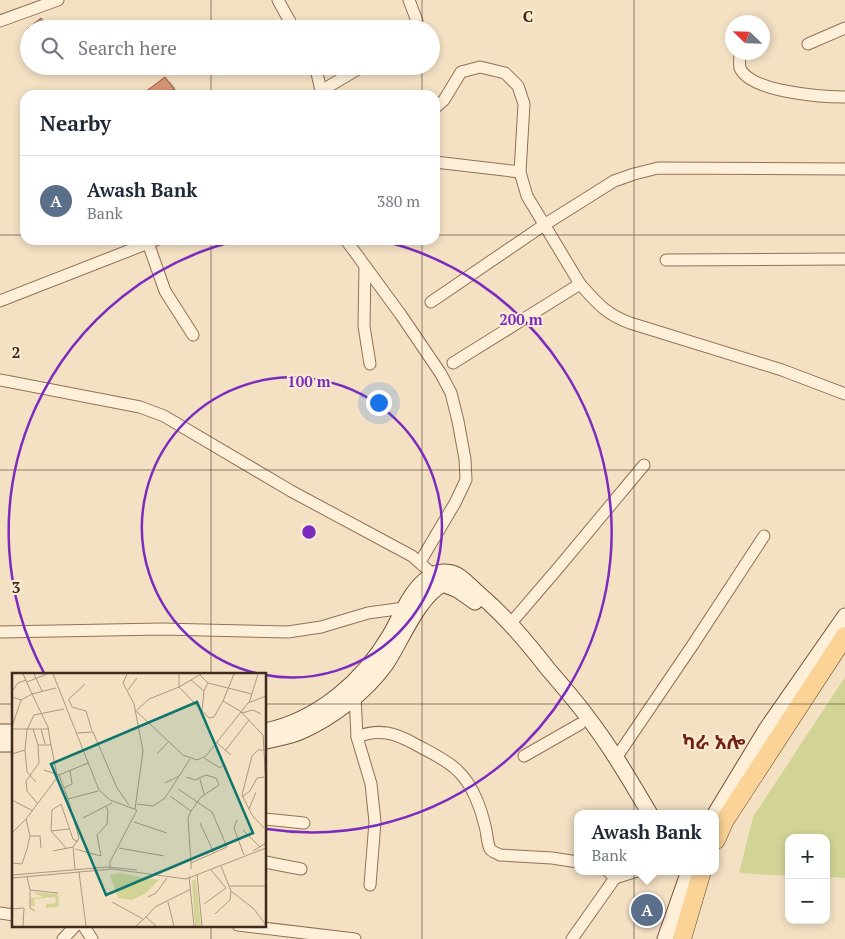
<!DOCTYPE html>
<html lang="en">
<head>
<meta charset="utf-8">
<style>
  body { margin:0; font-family:"PT Serif","Noto Sans Ethiopic",serif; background:#f6f6f7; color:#1f2937 }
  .controls { position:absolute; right:15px; bottom:15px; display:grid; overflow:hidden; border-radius:10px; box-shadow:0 2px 8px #0003 }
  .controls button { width:45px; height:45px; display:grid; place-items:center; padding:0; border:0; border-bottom:1px solid #e0e1e3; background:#fff; color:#1f2937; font:25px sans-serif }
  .compass { position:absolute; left:725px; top:15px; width:45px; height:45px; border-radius:50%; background:#fff; box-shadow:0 2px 8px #0003; rotate:293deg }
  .you { position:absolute; left:378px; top:402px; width:18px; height:18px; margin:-12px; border:4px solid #fff; border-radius:50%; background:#1a73e8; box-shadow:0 0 0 8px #1a73e833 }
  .badge { display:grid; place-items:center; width:32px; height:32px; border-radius:50%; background:#1a73e8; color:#fff; font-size:16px; font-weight:700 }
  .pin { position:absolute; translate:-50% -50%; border:2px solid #fff; box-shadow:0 1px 5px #0006 }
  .popup { position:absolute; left:574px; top:810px; width:145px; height:65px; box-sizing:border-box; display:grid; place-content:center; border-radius:10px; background:#fff; filter:drop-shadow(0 1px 4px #0005); font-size:16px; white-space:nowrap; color:#747a83 }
  .popup b { font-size:19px; color:#1f2937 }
  .popup::after { content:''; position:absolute; left:50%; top:100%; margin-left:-10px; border:10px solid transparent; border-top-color:#fff }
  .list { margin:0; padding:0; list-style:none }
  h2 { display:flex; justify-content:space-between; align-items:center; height:65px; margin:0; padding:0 20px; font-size:21px }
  h2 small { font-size:16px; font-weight:400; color:#747a83 }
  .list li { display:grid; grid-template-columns:32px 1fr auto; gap:15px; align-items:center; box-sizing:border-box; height:90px; padding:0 20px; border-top:1px solid #e0e1e3 }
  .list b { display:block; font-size:19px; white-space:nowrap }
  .list p { margin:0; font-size:16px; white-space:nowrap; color:#747a83 }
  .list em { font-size:16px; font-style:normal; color:#747a83 }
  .icon { flex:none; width:28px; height:28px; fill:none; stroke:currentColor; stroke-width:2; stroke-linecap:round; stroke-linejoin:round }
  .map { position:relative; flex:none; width:845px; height:939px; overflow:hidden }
  .search { position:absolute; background:#fff; box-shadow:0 2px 8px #0003; left:20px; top:20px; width:420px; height:55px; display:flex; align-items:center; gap:12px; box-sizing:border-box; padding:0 18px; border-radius:28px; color:#747a83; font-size:19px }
  .panel { position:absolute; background:#fff; box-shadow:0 2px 8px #0003; left:20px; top:90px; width:420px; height:155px; border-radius:15px }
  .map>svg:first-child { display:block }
  .green { fill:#d2d496 }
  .building { fill:#d79475; stroke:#94553a; filter:url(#shadow) }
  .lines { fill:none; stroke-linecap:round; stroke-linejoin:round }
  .street-casing { stroke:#917157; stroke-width:13 }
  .secondary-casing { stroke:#73513a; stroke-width:17 }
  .primary-casing { stroke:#5f3f2c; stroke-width:19 }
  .street { stroke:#fdefd8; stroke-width:11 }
  .secondary { stroke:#fdefd8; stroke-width:15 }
  .primary { stroke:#fbd397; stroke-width:18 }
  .grid { fill:none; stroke:#3f2a1d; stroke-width:1; stroke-opacity:0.55 }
  .ring { fill:none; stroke:#7b2cbf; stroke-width:2.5 }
  .labels { text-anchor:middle; stroke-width:4; stroke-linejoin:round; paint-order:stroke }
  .district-label { font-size:20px; font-weight:bold; fill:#722117; stroke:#faecd4 }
  .inset-road { fill:none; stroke:#ac9881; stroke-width:1 }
  .view { fill:#0f766e; fill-opacity:0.15; stroke:#0f766e; stroke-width:2.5 }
  .inset-edge { fill:none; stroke:#3f2a1d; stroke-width:2.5 }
  .grid-label { font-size:16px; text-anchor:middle; font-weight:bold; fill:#3f2a1d; stroke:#faecd4; stroke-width:4; stroke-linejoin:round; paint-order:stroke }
  .centre { fill:#7b2cbf; stroke:#faecd4; stroke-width:2.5 }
  .ring-label { font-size:15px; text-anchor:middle; font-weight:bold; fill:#7b2cbf; stroke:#faecd4; stroke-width:4; stroke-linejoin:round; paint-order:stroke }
</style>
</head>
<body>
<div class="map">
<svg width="845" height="939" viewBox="0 0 845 939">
  <defs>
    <filter id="shadow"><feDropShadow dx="4.5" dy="4.5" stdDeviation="0" flood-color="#0004"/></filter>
  </defs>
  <rect width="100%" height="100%" fill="#f4e1c4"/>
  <polygon class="green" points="845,677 845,878 826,877 826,838 789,838 789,876 739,873 753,817"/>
  <g class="building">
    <polygon points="41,18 50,29 27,29"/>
    <polygon points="165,77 174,89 165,95 141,95"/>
  </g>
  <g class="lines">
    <defs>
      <g id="street">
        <polyline points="278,0 294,29"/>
        <polyline points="409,0 417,21 411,29"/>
        <polyline points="0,21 58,0"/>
        <polyline points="808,44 845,28"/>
        <path d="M740,53C740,57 739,64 740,68C750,92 822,97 845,97"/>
        <polyline points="313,66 317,73 322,95"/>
        <polyline points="321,91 363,66"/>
        <polyline points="435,108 444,100 461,72 480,67 505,73 518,86 524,104 520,172 527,196 580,284"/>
        <polyline points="435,162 520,172"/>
        <polyline points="346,240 401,315 441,374 451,393 458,421 465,459 466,480 455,503 420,562"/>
        <polyline points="148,243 165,291 193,335"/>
        <polyline points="666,260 845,259"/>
        <polyline points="365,266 364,326 370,364"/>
        <polyline points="0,301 156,240"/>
        <polyline points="431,302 544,225 614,181 634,174 658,168 845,169"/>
        <path d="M453,363L580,284C597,303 606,314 630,323L782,370L845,394"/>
        <polyline points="0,380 140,407 164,416 291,491 412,556 438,579"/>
        <polyline points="511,623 559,567 644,465"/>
        <polyline points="0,632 162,629 288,632 321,627 368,613 404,608"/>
        <polyline points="355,696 357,737 371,784 375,822 370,885"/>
        <path d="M357,737C379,728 395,733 415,744C429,752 446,759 458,771C472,784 481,808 485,826C487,832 487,843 490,849C492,852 497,853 500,855L552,858L578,862"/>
        <polyline points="524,756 580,724"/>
        <polyline points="616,758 692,646 764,536"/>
        <polyline points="265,819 304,823"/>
        <polyline points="265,862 301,869"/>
        <polyline points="615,878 637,871"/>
        <polyline points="0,913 14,915"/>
        <polyline points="83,925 92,939"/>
        <polyline points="238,925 355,939"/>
        <polyline points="63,939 76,925"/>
        <polyline points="572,939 615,878 608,871"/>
      </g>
      <g id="secondary">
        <path d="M265,731C318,720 363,681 390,635C402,615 411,586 434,574C439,572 447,571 452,573C462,576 471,587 479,594C506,617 526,641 548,669C561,684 574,699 586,715C610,746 630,780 650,814"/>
        <polyline points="0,732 14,732"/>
        <path d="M266,741C277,738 289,737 300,732C332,718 365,693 386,664C402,640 418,597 443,584L458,590L475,602"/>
        <polyline points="0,744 14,744"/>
        <polyline points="715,814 767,728 845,616"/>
        <polyline points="665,939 689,871"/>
      </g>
      <g id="primary">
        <polyline points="716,840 725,820 845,636"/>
        <polyline points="682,939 702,871"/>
      </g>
    </defs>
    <use href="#street" class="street-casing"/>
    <use href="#secondary" class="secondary-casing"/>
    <use href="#primary" class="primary-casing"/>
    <use href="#street" class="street"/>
    <use href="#secondary" class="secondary"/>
    <use href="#primary" class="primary"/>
  </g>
  <path class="grid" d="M211,0V29M422,0V29M634,0V939M211,66V95M422,66V95M0,235H25M435,235H845M211,240V674M422,240V939M0,470H845M0,704H14M265,704H845M211,925V939"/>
  <g class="ring">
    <path d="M260 674A150 150 0 1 1 265 675"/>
    <path d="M44 673A300 300 0 0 1 239 240M379 240A300 300 0 0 1 267 829"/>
  </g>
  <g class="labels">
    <g class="district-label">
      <text x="714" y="749">ካራ አሎ</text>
    </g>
  </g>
  <g transform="translate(12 673)">
    <rect width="254" height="254" fill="#f4e1c4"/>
    <path d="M107,200L147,207L133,221L120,227L106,225L98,202ZM184,206L189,253H183L180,208ZM20,219L46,221L47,234L34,235V231L44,230L43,224L22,226L23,233H19V225L31,224Z" fill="#d2d496"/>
    <path class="inset-road" d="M22,1L30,18M41,1L87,117L98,127L125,137L98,189V196M115,1L111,10L122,31L131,78L123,136M167,1V14L197,45L202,44L211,28L222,1M188,2L196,10L192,18M179,7L192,18L190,38M15,9L35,1M196,10L240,21M116,17L125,5M0,18L6,10L14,7M0,24L9,27L0,54M9,27L20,21L11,1M56,27L73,11M57,27L60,34L74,38L80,58M211,28L228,38L251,62L254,112M237,30L246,1M123,37L171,82L185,87L194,83L236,30L254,23M125,37L137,26L167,14L189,1M230,40L241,37L249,41M0,56H37M21,56L26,72M29,56L33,71M65,60L81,59L105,115L117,132M205,70L219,82M39,72L45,102M13,77L15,99L24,109M213,78L237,47M0,81L13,77L15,57L22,42L52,36M145,81L157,68M192,85L208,95L213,91M32,97L47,102L56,126M174,104L183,107L194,102L204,105L207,112L189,124L179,138M188,106L192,121M153,110L167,103M52,115L60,111L58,97M166,116L200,139L215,174L179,190V196M158,123L179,138L176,145L179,190M230,124L238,118L245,105L252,104M0,127L21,138M26,131L15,118L14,108L27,90L26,72H39L36,54L20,21L44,15M125,131L141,133L153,125L178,86M237,136L244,119M71,145L100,130M225,147L222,155L232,182M122,149L155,160M188,150L202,180M252,155L240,142L230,122L240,83L246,77H253M231,157L248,174M39,158L40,137L49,131L61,166L66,169M0,160L14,146L47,102L76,90M18,163H28L29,175M107,175L152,183M55,176L39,158L57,156M63,176L89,183L85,162L95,151L96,138L94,133M41,178L61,174M241,178L254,170M0,190L10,191L15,176L18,163L14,146M209,193L219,218L242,236L254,252M63,196L61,174L67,165L56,126L86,118M199,197L214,215M67,199L74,253M185,201L190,253M0,202L96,194L125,197M177,203L182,253M15,204L18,217L46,220M0,205L100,196L174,206L254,175M217,213H254M18,218V235L23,238M136,224L144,220L155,205M100,229L131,246M156,229L162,253M192,231L214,215M0,236L12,235L11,253M203,241L218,227L219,218M134,244L143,234L179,216M124,253L134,244L144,253"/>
    <path class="view" d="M185,29L241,160L94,222L39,91Z"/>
    <rect width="254" height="254" class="inset-edge"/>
  </g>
  <g class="grid-label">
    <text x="528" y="22">C</text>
    <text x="16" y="358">2</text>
    <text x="16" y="593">3</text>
  </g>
  <circle cx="309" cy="532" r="8" class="centre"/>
  <g class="ring-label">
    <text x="521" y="325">200 m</text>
    <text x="309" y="387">100 m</text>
  </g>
</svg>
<div class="controls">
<button>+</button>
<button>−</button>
</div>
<svg class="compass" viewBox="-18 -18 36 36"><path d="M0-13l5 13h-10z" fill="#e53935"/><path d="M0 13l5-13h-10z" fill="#747a83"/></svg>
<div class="you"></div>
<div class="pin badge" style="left:647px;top:910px;background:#5c6f8a">A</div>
<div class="popup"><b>Awash Bank</b>Bank</div>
<div class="search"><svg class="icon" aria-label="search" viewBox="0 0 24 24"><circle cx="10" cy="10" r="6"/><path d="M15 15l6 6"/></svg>Search here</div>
<section class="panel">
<h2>Nearby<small></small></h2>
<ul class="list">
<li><span class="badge" style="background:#5c6f8a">A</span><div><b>Awash Bank</b><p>Bank</p></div><em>380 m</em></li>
</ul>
</section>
</div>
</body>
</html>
